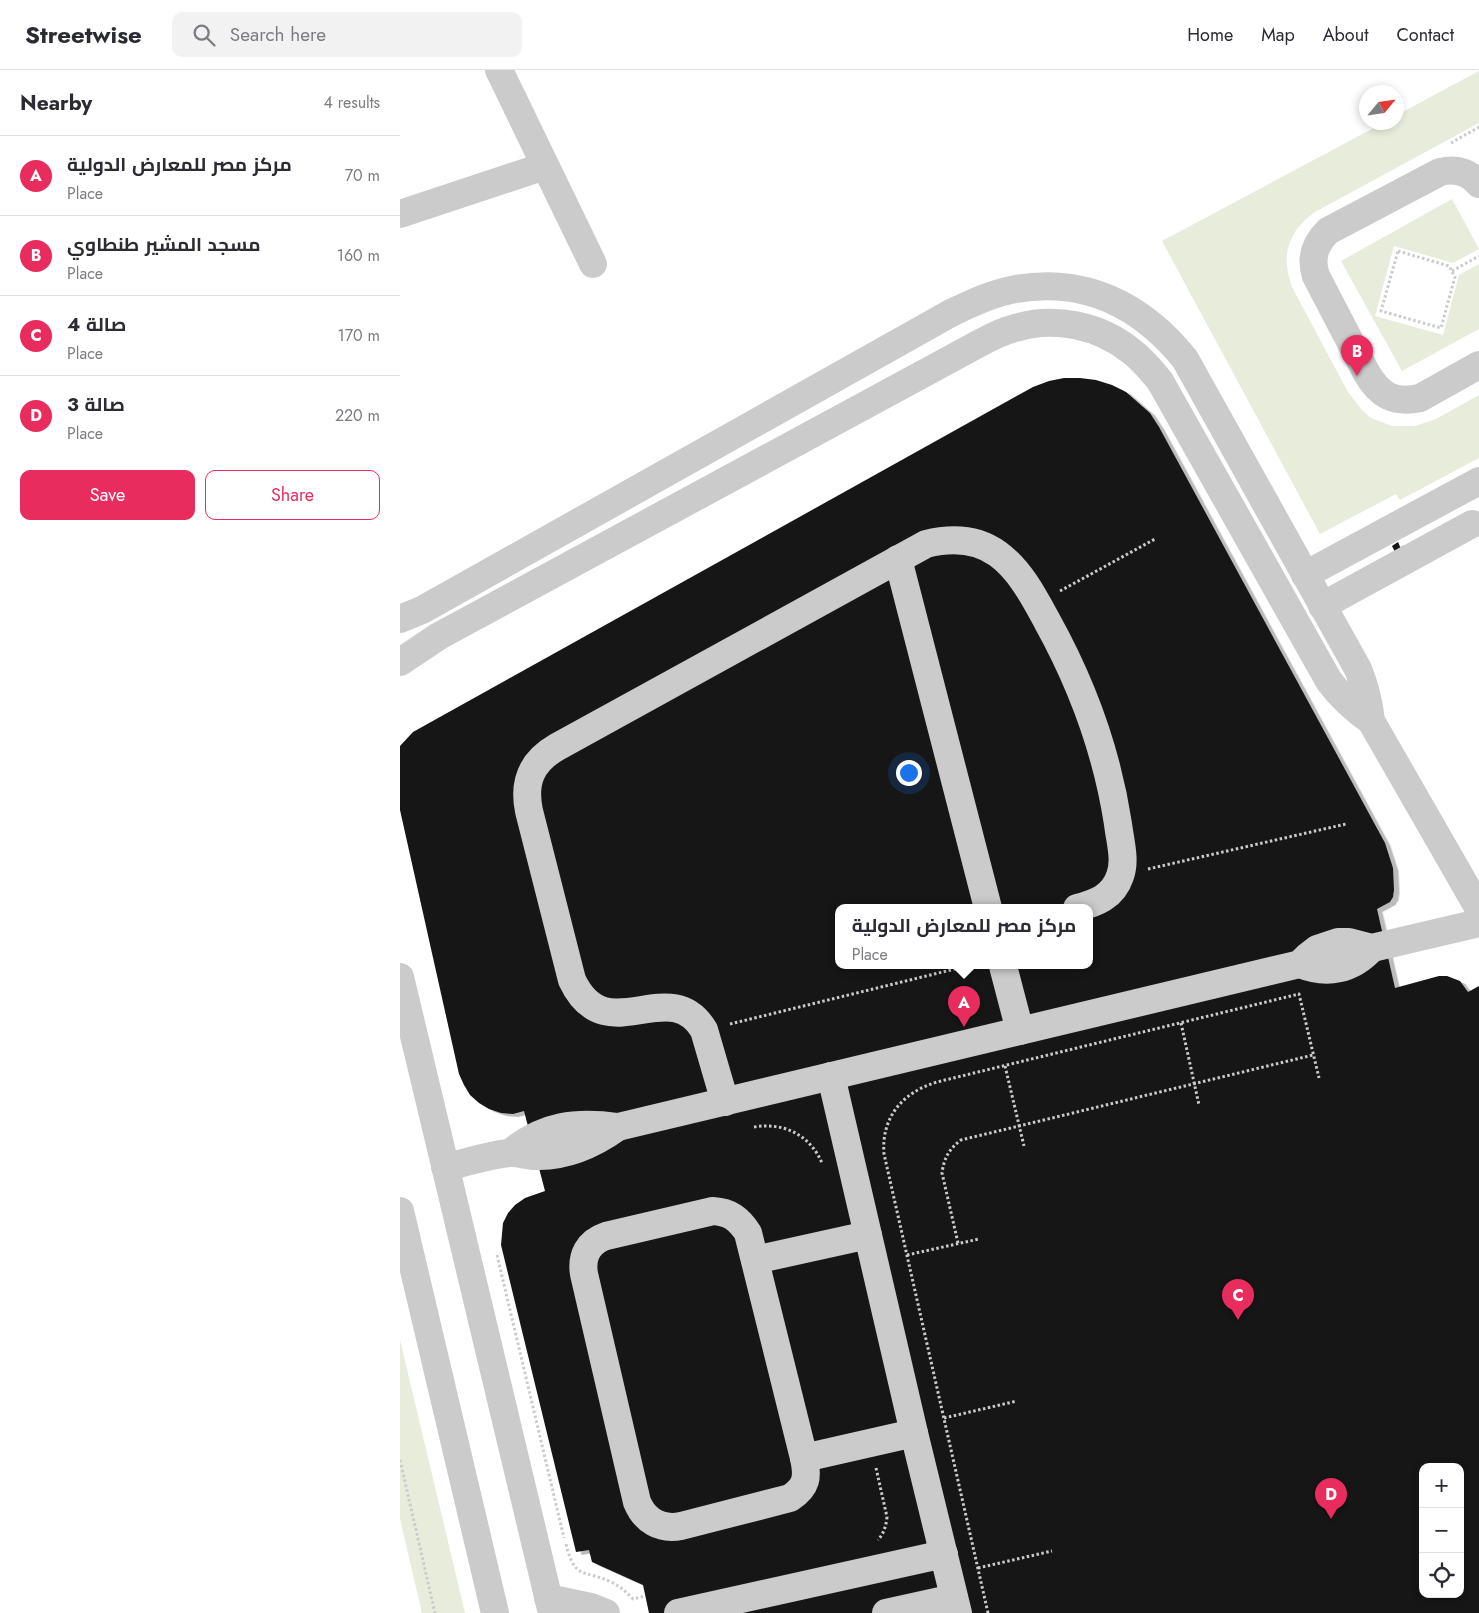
<!DOCTYPE html>
<html lang="en">
<head>
<meta charset="utf-8">
<style>
  body { margin:0; font-family:Jost,Cairo,sans-serif; background:#f2f2f3; color:#2b2b33 }
  .controls { position:absolute; right:15px; bottom:15px; display:grid; overflow:hidden; border-radius:10px; box-shadow:0 2px 8px #0003 }
  .controls button { width:45px; height:45px; display:grid; place-items:center; padding:0; border:0; border-bottom:1px solid #e1e1e2; background:#fff; color:#2b2b33; font:25px sans-serif }
  .compass { position:absolute; left:959px; top:15px; width:45px; height:45px; border-radius:50%; background:#fff; box-shadow:0 2px 8px #0003; rotate:61deg }
  .you { position:absolute; left:508px; top:702px; width:18px; height:18px; margin:-12px; border:4px solid #fff; border-radius:50%; background:#1a73e8; box-shadow:0 0 0 8px #1a73e833 }
  .badge { display:grid; place-items:center; width:32px; height:32px; border-radius:50%; background:#e82d5e; color:#fff; font-size:16px; font-weight:700 }
  .pin { position:absolute; translate:-50% -41px; filter:drop-shadow(0 1px 2px #0008) }
  .pin::after { content:''; position:absolute; top:26px; width:18px; height:15px; background:inherit; clip-path:polygon(0 0,100% 0,50% 100%) }
  .popup { position:absolute; left:435px; top:834px; width:258px; height:65px; box-sizing:border-box; display:grid; place-content:center; border-radius:10px; background:#fff; filter:drop-shadow(0 1px 4px #0005); font-size:16px; white-space:nowrap; color:#7c7c81 }
  .popup b { font-size:19px; color:#2b2b33 }
  .popup::after { content:''; position:absolute; left:50%; top:100%; margin-left:-10px; border:10px solid transparent; border-top-color:#fff }
  .list { margin:0; padding:0; list-style:none }
  h2 { display:flex; justify-content:space-between; align-items:center; height:65px; margin:0; padding:0 20px; font-size:21px }
  h2 small { font-size:16px; font-weight:400; color:#7c7c81 }
  .list li { display:grid; grid-template-columns:32px 1fr auto; gap:15px; align-items:center; box-sizing:border-box; height:80px; padding:0 20px; border-top:1px solid #e1e1e2 }
  .list b { display:block; font-size:19px; white-space:nowrap }
  .list p { margin:0; font-size:16px; white-space:nowrap; color:#7c7c81 }
  .list em { font-size:16px; font-style:normal; color:#7c7c81 }
  .actions { display:flex; gap:10px; padding:15px 20px }
  .actions a { flex:1; padding:11px 0; border:1px solid #e82d5e; border-radius:10px; text-align:center; font-size:18px; color:#e82d5e }
  .actions .main { background:#e82d5e; color:#fff }
  .icon { flex:none; width:28px; height:28px; fill:none; stroke:currentColor; stroke-width:2; stroke-linecap:round; stroke-linejoin:round }
  .map { position:relative; flex:none; width:1079px; height:1543px; overflow:hidden }
  header { display:flex; align-items:center; gap:30px; box-sizing:border-box; height:70px; padding:0 25px; background:#fff; border-bottom:1px solid #e1e1e2 }
  header strong { font-size:24px }
  nav { display:flex; gap:28px; margin-inline-start:auto; font-size:18px }
  .search { width:350px; height:45px; background:#f2f2f3; display:flex; align-items:center; gap:12px; box-sizing:border-box; padding:0 18px; border-radius:10px; color:#7c7c81; font-size:19px }
  main { display:flex }
  aside { flex:1; background:#fff }
  .map>svg:first-child { display:block }
  .green { fill:#e7ecdb }
  .building { fill:#151515; fill-rule:evenodd; filter:url(#shadow) }
  .lines { fill:none; stroke-linecap:round; stroke-linejoin:round }
  .path { stroke:#cbcbcb; stroke-width:3; stroke-dasharray:2.5 2.5; stroke-linecap:butt }
  .minor { stroke:#cbcbcb; stroke-width:28 }
</style>
</head>
<body>
<header>
<strong>Streetwise</strong>
<div class="search"><svg class="icon" aria-label="search" viewBox="0 0 24 24"><circle cx="10" cy="10" r="6"/><path d="M15 15l6 6"/></svg>Search here</div>
<nav><a>Home</a><a>Map</a><a>About</a><a>Contact</a></nav>
</header>
<main>
<aside>
<h2>Nearby<small>4 results</small></h2>
<ul class="list">
<li><span class="badge">A</span><div><b>مركز مصر للمعارض الدولية</b><p>Place</p></div><em>70 m</em></li>
<li><span class="badge">B</span><div><b>مسجد المشير طنطاوي</b><p>Place</p></div><em>160 m</em></li>
<li><span class="badge">C</span><div><b>صالة 4</b><p>Place</p></div><em>170 m</em></li>
<li><span class="badge">D</span><div><b>صالة 3</b><p>Place</p></div><em>220 m</em></li>
</ul>
<div class="actions"><a class="main">Save</a><a>Share</a></div>
</aside>
<div class="map">
<svg width="1079" height="1543" viewBox="0 0 1079 1543">
  <defs>
    <filter id="shadow"><feDropShadow dx="5.5" dy="3" stdDeviation="0" flood-color="#0004"/></filter>
  </defs>
  <rect width="100%" height="100%" fill="#fff"/>
  <g class="green">
    <path d="M1079,1V53L915,142C887,162 880,187 893,219L948,322L962,340L971,348L992,356H1015L1036,349L1079,325V388L1000,430L996,424L920,464L762,171L983,53L996,52L997,45Z"/>
    <polygon points="1052,129 1079,179 1053,193 994,176 975,246 1043,265 1059,205 1079,194 1079,259 1002,301 941,191"/>
    <polygon points="0,1270 65,1543 22,1543 0,1449"/>
  </g>
  <g class="building">
    <path d="M664,308H680L696,310L712,315L726,322L750,343L759,357L985,773L993,798L994,820L993,827L990,832L977,839L995,918L1039,906H1047L1060,911L1068,922L1079,916V1543H249L243,1515L192,1492L189,1480L176,1482L101,1175L103,1153L108,1143L115,1135L125,1128L145,1121L124,1041L113,1044L101,1043L89,1039L79,1033L70,1025L64,1015L59,1004L0,740V676L13,662L633,317L649,311ZM439,838H689V896H439ZM1023,1397H1060V1524H1023Z"/>
    <polygon points="998,472 1001,479 995,482 992,476"/>
  </g>
  <g class="lines">
    <g class="path">
      <polyline points="1051,73 1079,57"/>
      <polygon points="998,181 1049,196 1055,207 1041,258 981,241"/>
      <polyline points="1052,201 1079,186"/>
      <polyline points="660,521 755,469"/>
      <polyline points="748,799 946,754"/>
      <polyline points="781,953 799,1035"/>
      <polyline points="330,954 567,896"/>
      <polyline points="605,996 624,1076"/>
      <path d="M354,1057C384,1052 410,1065 422,1093"/>
      <path d="M558,1173L542,1103C544,1088 549,1079 561,1070L913,985"/>
      <polyline points="97,1185 164,1468"/>
      <polyline points="507,1185 579,1169"/>
      <polyline points="544,1348 617,1331"/>
      <polyline points="0,1390 35,1543"/>
      <path d="M476,1398L487,1447C486,1456 484,1463 478,1470"/>
      <path d="M166,1474C175,1511 184,1499 211,1512C220,1516 226,1522 233,1529L245,1526"/>
      <polyline points="578,1498 652,1481"/>
      <path d="M588,1543L484,1084C481,1047 503,1022 537,1012L899,924L919,1008"/>
    </g>
    <g class="minor">
      <polyline points="99,0 193,194"/>
      <path d="M1079,114C1069,102 1056,98 1040,102L928,161C915,174 910,188 916,206L966,302C979,325 994,334 1020,328L1079,295"/>
      <polyline points="0,144 145,96"/>
      <polyline points="498,489 588,838"/>
      <polyline points="905,505 1079,411"/>
      <polyline points="922,536 1072,454"/>
      <path d="M0,549L22,540L551,243C572,233 593,223 616,219C686,207 742,236 785,289L958,599C965,616 969,632 971,651L1079,839"/>
      <path d="M0,592L39,566L580,273C591,267 603,261 615,258C654,246 699,255 731,281C742,289 751,300 760,311L929,611C941,627 954,639 971,651"/>
      <path d="M900,894C927,905 952,900 972,878"/>
      <polyline points="603,896 620,961"/>
      <polyline points="0,907 152,1543"/>
      <polyline points="431,1006 514,1363 558,1543"/>
      <path d="M325,1032L304,960C269,902 206,983 172,910L129,741C123,712 131,692 157,677L526,474C550,468 576,468 598,484C620,500 634,527 647,551C682,614 707,682 718,754C720,771 726,790 720,806C713,827 696,833 677,838"/>
      <path d="M111,1082C144,1055 176,1051 218,1057L900,894L908,886L917,879L938,872H949L972,878L1079,853"/>
      <path d="M45,1097C66,1093 88,1085 109,1083C118,1082 127,1086 136,1086C167,1087 193,1075 218,1057"/>
      <polyline points="0,1141 95,1543"/>
      <path d="M313,1141C330,1142 339,1149 348,1163L404,1388C408,1407 407,1417 390,1428L281,1456C260,1460 245,1451 237,1432L184,1204C181,1186 188,1172 206,1166Z"/>
      <polyline points="355,1190 468,1165"/>
      <polyline points="404,1388 514,1363"/>
      <polyline points="148,1528 191,1537 206,1543"/>
      <polyline points="278,1543 544,1484"/>
      <polyline points="486,1543 554,1528"/>
    </g>
  </g>
</svg>
<div class="controls">
<button>+</button>
<button>−</button>
<button><svg class="icon" aria-label="locate" viewBox="0 0 24 24"><circle cx="12" cy="12" r="6"/><path d="M12 2v4M12 18v4M2 12h4M18 12h4"/></svg></button>
</div>
<svg class="compass" viewBox="-18 -18 36 36"><path d="M0-13l5 13h-10z" fill="#e53935"/><path d="M0 13l5-13h-10z" fill="#7c7c81"/></svg>
<div class="you"></div>
<div class="pin badge" style="left:564px;top:957px">A</div>
<div class="popup"><b>مركز مصر للمعارض الدولية</b>Place</div>
<div class="pin badge" style="left:957px;top:306px">B</div>
<div class="pin badge" style="left:838px;top:1250px">C</div>
<div class="pin badge" style="left:931px;top:1449px">D</div>
</div>
</main>
</body>
</html>
